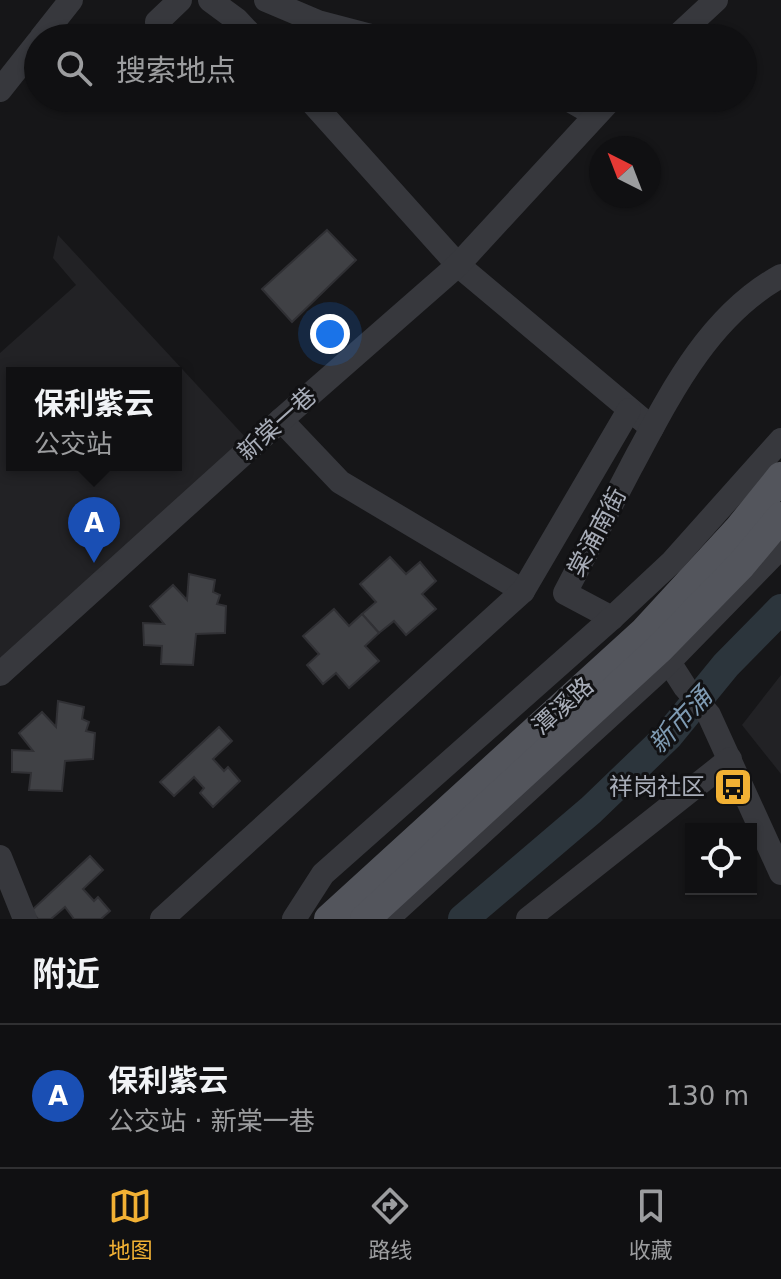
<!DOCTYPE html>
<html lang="zh">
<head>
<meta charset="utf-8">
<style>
  body { margin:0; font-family:"DejaVu Sans","Noto Sans SC",sans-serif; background:#1e1e20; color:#f1f3f6 }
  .controls { position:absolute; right:24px; bottom:24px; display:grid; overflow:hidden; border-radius:0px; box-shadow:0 2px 6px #0004 }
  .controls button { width:72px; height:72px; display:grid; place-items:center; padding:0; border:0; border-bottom:2px solid #303032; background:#101012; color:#f1f3f6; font:40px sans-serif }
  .compass { position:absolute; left:589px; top:136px; width:72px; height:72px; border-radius:50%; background:#101012; box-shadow:0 2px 6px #0004; rotate:318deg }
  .you { position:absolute; left:330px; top:334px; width:28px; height:28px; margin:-20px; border:6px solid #fff; border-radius:50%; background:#1a73e8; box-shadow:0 0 0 12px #1a73e833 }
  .badge { display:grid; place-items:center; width:52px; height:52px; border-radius:50%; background:#f2b134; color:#fff; font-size:26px; font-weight:700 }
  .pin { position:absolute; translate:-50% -66px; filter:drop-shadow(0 2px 4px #0008) }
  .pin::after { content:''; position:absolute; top:42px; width:28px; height:24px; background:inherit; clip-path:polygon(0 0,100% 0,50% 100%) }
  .popup { position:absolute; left:6px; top:367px; width:176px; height:104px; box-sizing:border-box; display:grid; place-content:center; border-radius:0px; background:#101012; filter:drop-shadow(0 2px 6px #0005); font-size:26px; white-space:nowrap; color:#9c9d9f }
  .popup b { font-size:30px; color:#f1f3f6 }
  .popup::after { content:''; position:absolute; left:50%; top:100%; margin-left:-16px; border:16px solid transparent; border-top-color:#101012 }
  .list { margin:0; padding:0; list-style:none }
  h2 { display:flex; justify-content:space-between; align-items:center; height:104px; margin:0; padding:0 32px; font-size:34px }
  h2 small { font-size:26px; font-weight:400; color:#9c9d9f }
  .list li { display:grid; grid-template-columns:52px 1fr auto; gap:24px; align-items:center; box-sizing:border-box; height:144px; padding:0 32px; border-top:2px solid #303032 }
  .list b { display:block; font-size:30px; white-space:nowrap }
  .list p { margin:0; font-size:26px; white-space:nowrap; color:#9c9d9f }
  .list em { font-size:26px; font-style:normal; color:#9c9d9f }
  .icon { flex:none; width:44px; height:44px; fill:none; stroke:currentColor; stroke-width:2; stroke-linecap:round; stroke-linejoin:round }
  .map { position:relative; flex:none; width:781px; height:919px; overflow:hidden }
  .search { position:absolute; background:#101012; box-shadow:0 2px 6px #0004; left:24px; right:24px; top:24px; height:88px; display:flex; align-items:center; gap:20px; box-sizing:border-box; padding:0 28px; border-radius:44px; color:#9c9d9f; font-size:30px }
  .sheet { height:248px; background:#101012 }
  nav { display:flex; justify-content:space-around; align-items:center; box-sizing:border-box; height:112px; border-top:2px solid #303032; background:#101012; font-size:22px; color:#9c9d9f }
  nav a { display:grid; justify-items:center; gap:4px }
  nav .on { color:#f2b134 }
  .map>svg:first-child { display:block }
  .built { fill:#222225; fill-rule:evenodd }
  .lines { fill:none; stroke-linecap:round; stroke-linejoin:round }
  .river { stroke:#2c353c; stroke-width:30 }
  .building { fill:#404145; stroke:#303034; stroke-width:2 }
  .minor { stroke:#37383d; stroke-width:24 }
  .major { stroke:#53555c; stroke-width:30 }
  .labels { text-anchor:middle; stroke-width:6; stroke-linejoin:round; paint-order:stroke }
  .street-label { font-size:24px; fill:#a8adb8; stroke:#111113 }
  .poi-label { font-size:24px; fill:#a8adb8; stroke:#111113; text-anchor:end }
  .water-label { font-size:26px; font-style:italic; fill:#7f9bb3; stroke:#111113 }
</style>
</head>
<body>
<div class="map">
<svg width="781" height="919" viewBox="0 0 781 919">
  <rect width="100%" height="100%" fill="#161618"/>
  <g class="built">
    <path d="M58,235L246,438L0,663V353L76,285L53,258ZM12,373H176V465H12Z"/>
    <polygon points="781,675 781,774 742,725"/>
  </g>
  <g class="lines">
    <polyline class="river" points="463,919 591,810 668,736 726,665 781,609"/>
  </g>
  <g class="building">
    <polygon points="327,230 356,260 292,322 262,289"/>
    <polygon points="390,557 406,574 420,562 436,581 422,594 436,609 406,635 394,621 379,633 362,614 376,602 360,584"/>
    <polygon points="189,574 215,580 213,592 220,595 217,604 226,606 225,633 196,634 193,665 161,664 162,646 144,645 143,623 164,624 150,606 173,585 187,600"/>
    <polygon points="334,609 349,626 362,614 379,633 365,646 379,661 349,688 336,673 323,684 307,665 319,654 303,636"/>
    <polygon points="58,701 84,707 82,719 89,722 86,731 95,733 93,759 65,761 62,791 29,790 31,773 12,772 12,750 33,751 19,733 42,712 56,727"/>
    <polygon points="219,727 232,741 213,759 224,771 228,767 240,781 213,807 200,793 204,788 194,777 174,796 160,782"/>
    <polygon points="90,856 103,870 83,889 94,901 98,897 110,911 101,919 74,919 65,907 51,919 38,919 31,911"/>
  </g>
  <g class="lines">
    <g class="minor">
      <polyline points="210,0 237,20 254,38"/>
      <polyline points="266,0 318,22 379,38"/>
      <polyline points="157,22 180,0"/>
      <polyline points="41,38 71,0"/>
      <polyline points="675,38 716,0"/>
      <polyline points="0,90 38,42"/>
      <polyline points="308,98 458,265 652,428"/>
      <polyline points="566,98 594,114"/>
      <polyline points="281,420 340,482 523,591"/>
      <path d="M612,618L565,593C587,551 609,509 631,467C669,396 708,316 781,276"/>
      <polyline points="669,662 685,687 709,715 781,873"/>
      <polyline points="0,674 281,420 458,265 612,98"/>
      <polyline points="0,857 25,919"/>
      <polyline points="162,919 523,591 629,410"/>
      <polyline points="294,919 323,874 612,618 672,562 781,440"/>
      <polyline points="387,919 669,662 781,547"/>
      <polyline points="528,919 730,759"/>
    </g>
    <g class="major">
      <polyline points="329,919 645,631 739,529 781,477"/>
      <polyline points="365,919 659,649 741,565 781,517"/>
    </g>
  </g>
  <defs>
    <symbol id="bus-square" viewBox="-11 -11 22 22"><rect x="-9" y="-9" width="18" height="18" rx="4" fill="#f2b134" stroke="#111113"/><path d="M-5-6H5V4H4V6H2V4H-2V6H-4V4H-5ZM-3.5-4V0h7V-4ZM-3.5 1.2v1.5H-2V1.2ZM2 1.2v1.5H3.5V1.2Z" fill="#111"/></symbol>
  </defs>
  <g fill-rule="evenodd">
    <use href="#bus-square" x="711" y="765" width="44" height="44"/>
  </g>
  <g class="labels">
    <g class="street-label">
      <text transform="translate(277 424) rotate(-42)" y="8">新棠一巷</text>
      <text transform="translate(597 532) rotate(-62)" y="8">棠涌南街</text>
      <text transform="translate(563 706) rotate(-42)" y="8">潭溪路</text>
    </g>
    <g class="poi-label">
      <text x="705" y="795">祥岗社区</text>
    </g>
    <g class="water-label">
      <text transform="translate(680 720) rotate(-47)" y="9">新市涌</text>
    </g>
  </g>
</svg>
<div class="controls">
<button><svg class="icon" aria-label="locate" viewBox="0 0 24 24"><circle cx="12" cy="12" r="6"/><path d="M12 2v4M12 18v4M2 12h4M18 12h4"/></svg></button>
</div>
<svg class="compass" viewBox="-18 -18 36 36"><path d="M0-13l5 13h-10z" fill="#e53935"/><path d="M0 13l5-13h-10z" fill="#9c9d9f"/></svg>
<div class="you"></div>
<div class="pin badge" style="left:94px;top:563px;background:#1a4fb4">A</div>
<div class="popup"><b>保利紫云</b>公交站</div>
<div class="search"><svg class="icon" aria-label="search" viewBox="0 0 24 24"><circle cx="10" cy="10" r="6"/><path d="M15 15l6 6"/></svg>搜索地点</div>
</div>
<section class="sheet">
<h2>附近<small></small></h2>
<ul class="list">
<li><span class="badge" style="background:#1a4fb4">A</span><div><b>保利紫云</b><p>公交站 · 新棠一巷</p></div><em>130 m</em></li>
</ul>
</section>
<nav>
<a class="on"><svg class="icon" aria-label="map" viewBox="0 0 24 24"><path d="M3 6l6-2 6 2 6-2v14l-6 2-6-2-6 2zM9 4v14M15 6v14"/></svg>地图</a>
<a><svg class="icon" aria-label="directions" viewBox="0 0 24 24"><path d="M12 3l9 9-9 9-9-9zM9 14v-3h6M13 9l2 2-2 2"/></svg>路线</a>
<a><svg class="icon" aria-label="saved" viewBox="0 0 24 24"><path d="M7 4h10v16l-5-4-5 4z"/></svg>收藏</a>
</nav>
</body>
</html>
